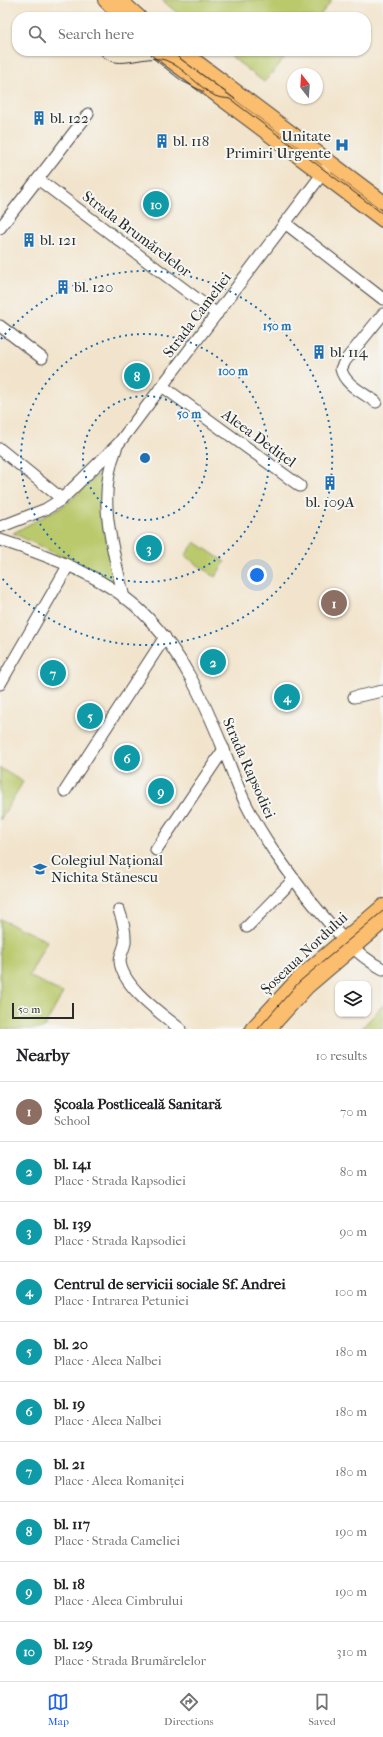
<!DOCTYPE html>
<html lang="en">
<head>
<meta charset="utf-8">
<style>
  body { margin:0; font-family:"IM FELL French Canon",serif; background:#f2f2f2; color:#202124 }
  .controls { position:absolute; right:12px; bottom:12px; display:grid; overflow:hidden; border-radius:8px; box-shadow:0 1px 3px #0004 }
  .controls button { width:36px; height:36px; display:grid; place-items:center; padding:0; border:0; border-bottom:1px solid #e0e0e0; background:#fff; color:#202124; font:20px sans-serif }
  .compass { position:absolute; left:287px; top:68px; width:36px; height:36px; border-radius:50%; background:#fff; box-shadow:0 1px 3px #0004; rotate:343deg }
  .scale { position:absolute; left:12px; bottom:10px; width:62px; box-sizing:border-box; padding-left:4px; border:2px solid #2b2b2b; border-top:0; font-size:11px; line-height:14px; white-space:nowrap; color:#2b2b2b; -webkit-text-stroke:3px #f6f6f2; paint-order:stroke }
  .you { position:absolute; left:257px; top:575px; width:14px; height:14px; margin:-10px; border:3px solid #fff; border-radius:50%; background:#1a73e8; box-shadow:0 0 0 6px #1a73e833 }
  .badge { display:grid; place-items:center; width:26px; height:26px; border-radius:50%; background:#2563eb; color:#fff; font-size:13px; font-weight:700 }
  .pin { position:absolute; translate:-50% -50%; border:2px solid #fff; box-shadow:0 1px 4px #0006 }
  .list { margin:0; padding:0; list-style:none }
  h2 { display:flex; justify-content:space-between; align-items:center; height:52px; margin:0; padding:0 16px; font-size:17px }
  h2 small { font-size:13px; font-weight:400; color:#757577 }
  .list li { display:grid; grid-template-columns:26px 1fr auto; gap:12px; align-items:center; box-sizing:border-box; height:60px; padding:0 16px; border-top:1px solid #e0e0e0 }
  .list b { display:block; font-size:15px; white-space:nowrap }
  .list p { margin:0; font-size:13px; white-space:nowrap; color:#757577 }
  .list em { font-size:13px; font-style:normal; color:#757577 }
  .icon { flex:none; width:22px; height:22px; fill:none; stroke:currentColor; stroke-width:2; stroke-linecap:round; stroke-linejoin:round }
  .map { position:relative; flex:none; width:383px; height:1029px; overflow:hidden }
  .search { position:absolute; background:#fff; box-shadow:0 1px 3px #0004; left:12px; right:12px; top:12px; height:44px; display:flex; align-items:center; gap:10px; box-sizing:border-box; padding:0 14px; border-radius:16px; color:#757577; font-size:15px }
  .sheet { height:652px; background:#fff }
  nav { display:flex; justify-content:space-around; align-items:center; box-sizing:border-box; height:56px; border-top:1px solid #e0e0e0; background:#fff; font-size:11px; color:#757577 }
  nav a { display:grid; justify-items:center; gap:2px }
  nav .on { color:#2563eb }
  .map>svg:first-child { display:block }
  .green { fill:#bac96c; stroke:#727a4c }
  .lines { fill:none; stroke-linecap:round; stroke-linejoin:round }
  .minor-casing { stroke:#494743; stroke-width:13 }
  .major-casing { stroke:#494743; stroke-width:16 }
  .minor { stroke:#fff; stroke-width:11 }
  .major { stroke:#fbbd6e; stroke-width:14 }
  .tram { stroke:#2b2b2b; stroke-width:1 }
  .ring { fill:none; stroke:#1f6fb2; stroke-width:2; stroke-dasharray:2 4 }
  .labels { text-anchor:middle; stroke-width:4; stroke-linejoin:round; paint-order:stroke }
  .poi-label { font-size:15px; fill:#2b2b2b; stroke:#f6f6f2; text-anchor:start }
  .street-label { font-size:15px; fill:#2b2b2b; stroke:#f6f6f2 }
  .centre { fill:#1f6fb2; stroke:#f6f6f2; stroke-width:2 }
  .ring-label { font-size:12px; text-anchor:middle; font-weight:bold; fill:#1f6fb2; stroke:#f6f6f2; stroke-width:4; stroke-linejoin:round; paint-order:stroke }
</style>
</head>
<body>
<div class="map">
<svg width="383" height="1029" viewBox="0 0 383 1029">
  <rect width="100%" height="100%" fill="#f6f6f2"/>
  <filter id="ink" filterUnits="userSpaceOnUse"><feTurbulence type="fractalNoise" baseFrequency=".025" numOctaves="2"/><feDisplacementMap in="SourceGraphic" scale="8" xChannelSelector="R" yChannelSelector="G"/><feConvolveMatrix kernelMatrix="1 2 1 2 8 2 1 2 1" color-interpolation-filters="sRGB"/></filter>
  <filter id="wash" filterUnits="userSpaceOnUse"><feTurbulence type="fractalNoise" baseFrequency=".012" numOctaves="4" result="noise"/><feDisplacementMap in="SourceGraphic" scale="16" xChannelSelector="R" yChannelSelector="G"/><feGaussianBlur stdDeviation="0.9" result="paint"/><feColorMatrix in="noise" values="0 0 0 0 0 0 0 0 0 0 0 0 0 0 0 0 0 1.4 0 .05"/><feComposite in="paint" operator="in"/></filter>
  <g filter="url(#wash)">
    <rect width="100%" height="100%" fill="#f2e4cc"/>
    <g class="green">
      <polygon points="162,0 332,0 319,17 182,17"/>
      <polygon points="224,51 291,51 264,82"/>
      <polygon points="101,473 101,518 116,583 13,533 65,505"/>
      <polygon points="195,542 225,562 215,577 185,556"/>
      <polygon points="0,768 23,782 0,820"/>
      <polygon points="0,919 47,941 29,976 63,993 43,1029 0,1029"/>
      <polygon points="383,1005 383,1029 361,1029"/>
    </g>
  </g>
  <g filter="url(#ink)">
    <g class="lines">
      <defs>
        <g id="minor">
          <polyline points="38,179 217,314"/>
          <polyline points="285,223 383,299"/>
          <polyline points="0,228 88,114"/>
          <polyline points="0,326 42,358"/>
          <polyline points="162,386 300,486"/>
          <path d="M376,402C363,393 344,384 341,369L345,361L383,314"/>
          <polyline points="0,449 62,499"/>
          <path d="M116,449C96,499 113,548 124,598"/>
          <polyline points="0,527 46,509 62,499 119,443 326,169"/>
          <path d="M0,540C50,556 112,579 148,618C183,655 204,701 223,748C231,767 237,787 247,806C263,838 284,866 305,894C326,920 353,954 383,969"/>
          <polyline points="0,684 68,566"/>
          <polyline points="354,697 383,691"/>
          <polyline points="65,791 165,637"/>
          <polyline points="156,850 224,749"/>
          <path d="M119,910C123,921 126,931 125,943C124,949 120,955 120,961C122,987 162,1014 180,1029"/>
          <polyline points="247,927 294,879"/>
        </g>
        <g id="major">
          <polyline points="105,0 122,17"/>
          <polyline points="120,0 139,17"/>
          <polyline points="158,51 383,220"/>
          <polyline points="182,51 383,202"/>
          <polyline points="252,1029 300,977 383,906"/>
          <polyline points="269,1029 307,987 383,922"/>
        </g>
      </defs>
      <use href="#minor" class="minor-casing"/>
      <use href="#major" class="major-casing"/>
      <use href="#minor" class="minor"/>
      <use href="#major" class="major"/>
      <g class="tram">
        <polyline points="115,17 122,17"/>
        <path d="M98,51C115,75 142,53 165,60C184,67 198,87 215,96C219,98 226,98 230,99L383,214"/>
        <polyline points="170,51 235,99"/>
        <polyline points="154,59 182,81 204,92"/>
        <polyline points="258,1029 299,982 383,911"/>
      </g>
    </g>
  </g>
  <g class="ring">
    <circle cx="145" cy="458" r="62"/>
    <circle cx="145" cy="458" r="124"/>
    <path d="M1 339A187 187 0 1 1 1 577"/>
  </g>
  <defs>
    <symbol id="building-bare" viewBox="-9 -9 18 18"><path d="M-4-6H4V6H1V3H-1V6H-4ZM-2.5-4.3h1.7v1.8h-1.7ZM.8-4.3h1.7v1.8H.8ZM-2.5-1h1.7V.8h-1.7ZM.8-1h1.7V.8H.8Z" fill="#1f6fb2" stroke="#f6f6f2" stroke-width="2.5" paint-order="stroke"/></symbol>
    <symbol id="hospital-bare" viewBox="-9 -9 18 18"><path d="M-5-5h3v3.5h4V-5h3V5h-3V1.5h-4V5h-3Z" fill="#1f6fb2" stroke="#f6f6f2" stroke-width="2.5" paint-order="stroke"/></symbol>
    <symbol id="school-bare" viewBox="-9 -9 18 18"><path d="M0-5L7-2L0 1L-7-2ZM-4 1L0 2.5L4 1V4Q0 6-4 4Z" fill="#1f6fb2" stroke="#f6f6f2" stroke-width="2.5" paint-order="stroke"/></symbol>
  </defs>
  <g fill-rule="evenodd">
    <use href="#building-bare" x="29" y="108" width="20" height="20"/>
    <use href="#building-bare" x="152" y="131" width="20" height="20"/>
    <use href="#hospital-bare" x="332" y="135" width="20" height="20"/>
    <use href="#building-bare" x="19" y="230" width="20" height="20"/>
    <use href="#building-bare" x="53" y="277" width="20" height="20"/>
    <use href="#building-bare" x="309" y="342" width="20" height="20"/>
    <use href="#building-bare" x="320" y="473" width="20" height="20"/>
    <use href="#school-bare" x="30" y="859" width="20" height="20"/>
  </g>
  <g class="labels">
    <g class="poi-label">
      <text x="50" y="123">bl. 122</text>
      <text x="331" y="141" text-anchor="end">Unitate<tspan x="331" dy="17">Primiri Urgente</tspan></text>
      <text x="173" y="146">bl. 118</text>
      <text x="40" y="245">bl. 121</text>
      <text x="74" y="292">bl. 120</text>
      <text x="330" y="357">bl. 114</text>
      <text x="330" y="507" text-anchor="middle">bl. 109A</text>
      <text x="51" y="865">Colegiul Național<tspan x="51" dy="17">Nichita Stănescu</tspan></text>
    </g>
    <g class="street-label">
      <text transform="translate(137 234) rotate(37)" y="5">Strada Brumărelelor</text>
      <text transform="translate(197 315) rotate(-53)" y="5">Strada Cameliei</text>
      <text transform="translate(259 438) rotate(36)" y="5">Aleea Dedițel</text>
      <text transform="translate(249 768) rotate(66)" y="5">Strada Rapsodiei</text>
      <text transform="translate(304 953) rotate(-43)" y="5">Șoseaua Nordului</text>
    </g>
  </g>
  <circle cx="145" cy="458" r="6" class="centre"/>
  <g class="ring-label">
    <text x="277" y="330">150 m</text>
    <text x="233" y="375">100 m</text>
    <text x="189" y="418">50 m</text>
  </g>
</svg>
<div class="controls">
<button><svg class="icon" aria-label="layers" viewBox="0 0 24 24"><path d="M12 4l9 5-9 5-9-5zM3 14l9 5 9-5"/></svg></button>
</div>
<svg class="compass" viewBox="-18 -18 36 36"><path d="M0-13l5 13h-10z" fill="#e53935"/><path d="M0 13l5-13h-10z" fill="#757577"/></svg>
<div class="scale">50 m</div>
<div class="you"></div>
<div class="pin badge" style="left:334px;top:603px;background:#8d6e63">1</div>
<div class="pin badge" style="left:213px;top:662px;background:#0f9aa8">2</div>
<div class="pin badge" style="left:149px;top:548px;background:#0f9aa8">3</div>
<div class="pin badge" style="left:287px;top:697px;background:#0f9aa8">4</div>
<div class="pin badge" style="left:90px;top:716px;background:#0f9aa8">5</div>
<div class="pin badge" style="left:127px;top:758px;background:#0f9aa8">6</div>
<div class="pin badge" style="left:53px;top:673px;background:#0f9aa8">7</div>
<div class="pin badge" style="left:137px;top:376px;background:#0f9aa8">8</div>
<div class="pin badge" style="left:161px;top:791px;background:#0f9aa8">9</div>
<div class="pin badge" style="left:156px;top:204px;background:#0f9aa8">10</div>
<div class="search"><svg class="icon" aria-label="search" viewBox="0 0 24 24"><circle cx="10" cy="10" r="6"/><path d="M15 15l6 6"/></svg>Search here</div>
</div>
<section class="sheet">
<h2>Nearby<small>10 results</small></h2>
<ul class="list">
<li><span class="badge" style="background:#8d6e63">1</span><div><b>Școala Postliceală Sanitară</b><p>School</p></div><em>70 m</em></li>
<li><span class="badge" style="background:#0f9aa8">2</span><div><b>bl. 141</b><p>Place · Strada Rapsodiei</p></div><em>80 m</em></li>
<li><span class="badge" style="background:#0f9aa8">3</span><div><b>bl. 139</b><p>Place · Strada Rapsodiei</p></div><em>90 m</em></li>
<li><span class="badge" style="background:#0f9aa8">4</span><div><b>Centrul de servicii sociale Sf. Andrei</b><p>Place · Intrarea Petuniei</p></div><em>100 m</em></li>
<li><span class="badge" style="background:#0f9aa8">5</span><div><b>bl. 20</b><p>Place · Aleea Nalbei</p></div><em>180 m</em></li>
<li><span class="badge" style="background:#0f9aa8">6</span><div><b>bl. 19</b><p>Place · Aleea Nalbei</p></div><em>180 m</em></li>
<li><span class="badge" style="background:#0f9aa8">7</span><div><b>bl. 21</b><p>Place · Aleea Romaniței</p></div><em>180 m</em></li>
<li><span class="badge" style="background:#0f9aa8">8</span><div><b>bl. 117</b><p>Place · Strada Cameliei</p></div><em>190 m</em></li>
<li><span class="badge" style="background:#0f9aa8">9</span><div><b>bl. 18</b><p>Place · Aleea Cimbrului</p></div><em>190 m</em></li>
<li><span class="badge" style="background:#0f9aa8">10</span><div><b>bl. 129</b><p>Place · Strada Brumărelelor</p></div><em>310 m</em></li>
</ul>
</section>
<nav>
<a class="on"><svg class="icon" aria-label="map" viewBox="0 0 24 24"><path d="M3 6l6-2 6 2 6-2v14l-6 2-6-2-6 2zM9 4v14M15 6v14"/></svg>Map</a>
<a><svg class="icon" aria-label="directions" viewBox="0 0 24 24"><path d="M12 3l9 9-9 9-9-9zM9 14v-3h6M13 9l2 2-2 2"/></svg>Directions</a>
<a><svg class="icon" aria-label="saved" viewBox="0 0 24 24"><path d="M7 4h10v16l-5-4-5 4z"/></svg>Saved</a>
</nav>
</body>
</html>
